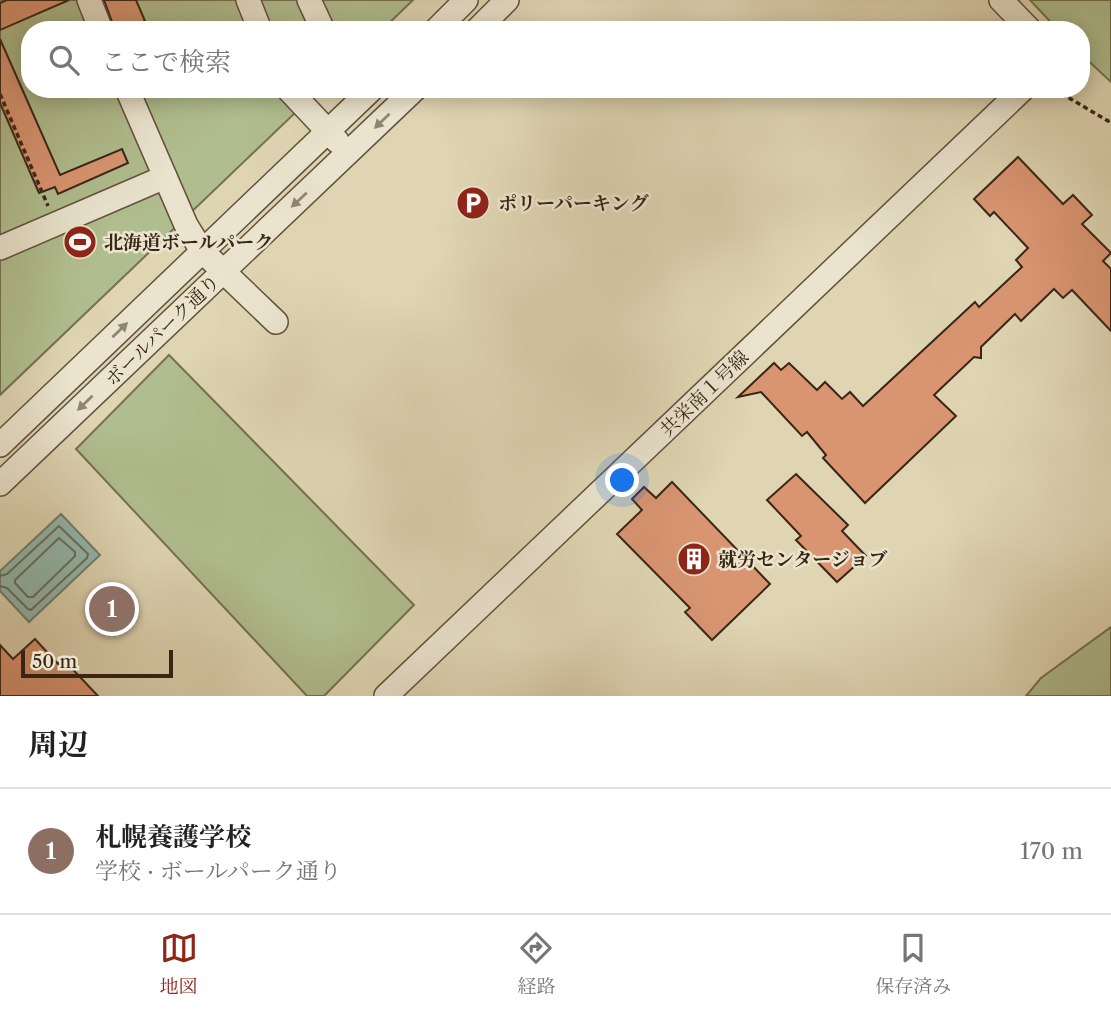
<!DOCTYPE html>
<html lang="ja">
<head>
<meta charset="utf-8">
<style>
  body { margin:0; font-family:"Libre Caslon Text","Noto Serif JP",serif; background:#f6f6f6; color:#222 }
  .scale { position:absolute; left:21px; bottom:18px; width:152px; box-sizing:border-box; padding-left:7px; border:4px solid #3a2515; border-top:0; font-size:19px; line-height:24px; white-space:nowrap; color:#3a2515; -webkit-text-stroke:5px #eae4ce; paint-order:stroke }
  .you { position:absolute; left:623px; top:481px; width:24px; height:24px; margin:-18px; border:5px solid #fff; border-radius:50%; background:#1a73e8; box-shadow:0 0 0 10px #1a73e833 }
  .badge { display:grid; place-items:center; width:46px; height:46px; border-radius:50%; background:#8f2418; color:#fff; font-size:23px; font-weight:700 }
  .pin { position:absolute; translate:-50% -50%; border:4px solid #fff; box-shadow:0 2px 7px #0006 }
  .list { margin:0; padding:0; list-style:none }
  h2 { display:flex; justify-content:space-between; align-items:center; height:91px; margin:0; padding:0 28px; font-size:30px }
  h2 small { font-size:23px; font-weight:400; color:#767676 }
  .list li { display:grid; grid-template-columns:46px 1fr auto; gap:21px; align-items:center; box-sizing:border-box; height:126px; padding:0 28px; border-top:2px solid #e0e0e0 }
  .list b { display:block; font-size:26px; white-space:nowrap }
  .list p { margin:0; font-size:23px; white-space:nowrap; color:#767676 }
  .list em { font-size:23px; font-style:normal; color:#767676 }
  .icon { flex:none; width:38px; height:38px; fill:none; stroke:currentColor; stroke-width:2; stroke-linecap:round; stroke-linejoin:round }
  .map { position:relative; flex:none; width:1111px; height:696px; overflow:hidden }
  .search { position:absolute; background:#fff; box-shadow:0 4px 18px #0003; left:21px; right:21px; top:21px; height:77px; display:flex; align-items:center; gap:18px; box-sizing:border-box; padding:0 24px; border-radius:28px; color:#767676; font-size:26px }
  .sheet { height:217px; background:#fff }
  nav { display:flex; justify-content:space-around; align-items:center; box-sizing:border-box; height:98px; border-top:2px solid #e0e0e0; background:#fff; font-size:19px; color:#767676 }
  nav a { display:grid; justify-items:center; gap:4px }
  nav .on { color:#8f2418 }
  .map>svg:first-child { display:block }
  .green { fill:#b0bd8e; stroke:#757152; stroke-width:2 }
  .water { fill:#93b9ad; stroke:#6f7e70; stroke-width:2 }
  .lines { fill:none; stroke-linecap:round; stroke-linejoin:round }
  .shore { stroke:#666f61; stroke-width:2 }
  .building { fill:#d99572; stroke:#3a2515; stroke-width:2 }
  .minor-casing { stroke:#63513c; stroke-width:26 }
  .path { stroke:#3a2515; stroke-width:3.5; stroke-dasharray:5 3.5; stroke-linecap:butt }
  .minor { stroke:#eae4ce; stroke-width:23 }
  .oneway { fill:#928472 }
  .labels { text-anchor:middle; stroke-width:5; stroke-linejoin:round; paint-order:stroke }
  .poi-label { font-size:19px; font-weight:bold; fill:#3a2515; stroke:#eae4ce; text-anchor:start }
  .street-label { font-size:19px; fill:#3a2515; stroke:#eae4ce }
</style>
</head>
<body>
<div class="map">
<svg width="1111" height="696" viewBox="0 0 1111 696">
  <rect width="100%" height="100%" fill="#dfd5b3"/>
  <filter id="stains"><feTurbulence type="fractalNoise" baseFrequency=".00286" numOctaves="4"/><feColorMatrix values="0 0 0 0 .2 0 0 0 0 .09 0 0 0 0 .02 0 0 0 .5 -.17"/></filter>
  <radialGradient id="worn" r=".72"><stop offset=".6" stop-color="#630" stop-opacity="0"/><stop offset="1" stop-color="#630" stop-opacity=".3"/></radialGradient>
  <g class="green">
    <polygon points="0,0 413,0 382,30 30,30 30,89 320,89 0,395"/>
    <polygon points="1030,0 1111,0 1111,82 1081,54 1081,30 1058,30"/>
    <polygon points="169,355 414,605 324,696 307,696 76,449"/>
    <polygon points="1111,627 1111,696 1026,696 1041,678"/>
  </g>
  <polygon class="water" points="61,514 100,555 29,622 0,591 0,571"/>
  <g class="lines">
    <g class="shore">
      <polygon points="59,538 75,552 75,556 33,597 28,597 15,583 15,580"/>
      <polyline points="0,576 7,574 59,526 88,554 87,558 31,610 28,609 7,588 0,586"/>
    </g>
  </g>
  <g class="building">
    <polygon points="7,0 69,0 0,30 0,3"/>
    <polygon points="104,0 136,0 145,21 125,30 115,30"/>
    <polygon points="0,39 60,175 122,149 128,163 58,194 55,187 39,193 0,103"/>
    <polygon points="1018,157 1063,204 1073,195 1092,215 1082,224 1111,253 1103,261 1111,269 1111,331 1072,290 1063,298 1054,289 1021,321 1015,314 981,347 981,358 974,357 934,395 956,416 865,503 823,458 826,455 807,432 802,436 761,392 738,397 774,363 781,370 789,363 817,390 825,382 842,399 850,392 863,406 975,302 979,307 1022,267 1016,260 1028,248 994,212 990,216 974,199"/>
    <polygon points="796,474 848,525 842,531 866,556 837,582 796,540 801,536 767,500"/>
    <polygon points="672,482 770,584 712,640 685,612 690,608 617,534 642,510 632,499 644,487 656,498"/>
    <polygon points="35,639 58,664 63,659 98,696 0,696 0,645 13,659"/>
  </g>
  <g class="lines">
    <defs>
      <g id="minor">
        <polyline points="89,0 101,30"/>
        <polyline points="248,0 260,30"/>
        <polyline points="309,0 323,30"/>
        <polyline points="1001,0 1030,30"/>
        <polyline points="436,30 466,0"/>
        <polyline points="477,30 507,0"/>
        <polyline points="127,89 186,225 202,251 276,322"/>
        <polyline points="288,89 337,141"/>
        <polyline points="0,248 165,177"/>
        <polyline points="0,445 372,89"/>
        <polyline points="0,484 415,89"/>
        <polyline points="386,696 1023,89"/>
      </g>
    </defs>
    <use href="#minor" class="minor-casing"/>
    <g class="path">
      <polyline points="1054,89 1108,121 1111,120"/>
      <polyline points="0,94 48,206"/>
    </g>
    <use href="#minor" class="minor"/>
  </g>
  <defs><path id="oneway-solid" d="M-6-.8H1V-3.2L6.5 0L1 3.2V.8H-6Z" transform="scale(1.75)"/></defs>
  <g class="oneway">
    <use href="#oneway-solid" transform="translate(382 121) rotate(136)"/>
    <use href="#oneway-solid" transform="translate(299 200) rotate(137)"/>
    <use href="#oneway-solid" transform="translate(120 330) rotate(-44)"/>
    <use href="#oneway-solid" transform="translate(85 403) rotate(136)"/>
  </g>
  <defs>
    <symbol id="parking-disc" viewBox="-11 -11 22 22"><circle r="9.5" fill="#8f2418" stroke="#eae4ce"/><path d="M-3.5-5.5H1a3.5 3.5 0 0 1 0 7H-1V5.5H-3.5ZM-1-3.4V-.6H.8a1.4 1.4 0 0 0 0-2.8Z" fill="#fff"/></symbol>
    <symbol id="stadium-disc" viewBox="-11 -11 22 22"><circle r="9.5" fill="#8f2418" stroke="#eae4ce"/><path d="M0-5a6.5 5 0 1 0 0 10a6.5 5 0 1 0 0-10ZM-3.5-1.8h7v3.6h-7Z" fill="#fff"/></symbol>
    <symbol id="building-disc" viewBox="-11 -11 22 22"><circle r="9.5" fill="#8f2418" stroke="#eae4ce"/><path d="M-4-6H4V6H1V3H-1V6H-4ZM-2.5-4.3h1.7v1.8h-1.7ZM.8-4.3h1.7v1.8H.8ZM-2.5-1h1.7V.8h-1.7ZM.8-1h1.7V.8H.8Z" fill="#fff"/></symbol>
  </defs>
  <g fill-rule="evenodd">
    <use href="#parking-disc" x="454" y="184" width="38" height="38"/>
    <use href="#stadium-disc" x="61" y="223" width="38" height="38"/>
    <use href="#building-disc" x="675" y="540" width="38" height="38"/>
  </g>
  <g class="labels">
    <g class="poi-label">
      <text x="498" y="210">ポリーパーキング</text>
      <text x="104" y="249">北海道ボールパーク</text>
      <text x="718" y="566">就労センタージョブ</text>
    </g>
    <g class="street-label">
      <text transform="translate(162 330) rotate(-44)" y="7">ボールパーク通り</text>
      <text transform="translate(704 393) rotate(-44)" y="7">共栄南１号線</text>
    </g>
  </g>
  <rect width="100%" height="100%" filter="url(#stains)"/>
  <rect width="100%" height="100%" fill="url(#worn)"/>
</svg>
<div class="scale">50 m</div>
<div class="you"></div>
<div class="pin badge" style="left:112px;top:609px;background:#8d6e63">1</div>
<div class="search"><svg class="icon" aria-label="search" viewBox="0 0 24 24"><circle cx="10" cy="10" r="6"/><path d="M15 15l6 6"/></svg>ここで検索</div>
</div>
<section class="sheet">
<h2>周辺<small></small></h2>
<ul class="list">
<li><span class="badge" style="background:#8d6e63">1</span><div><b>札幌養護学校</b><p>学校 · ボールパーク通り</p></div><em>170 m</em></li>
</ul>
</section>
<nav>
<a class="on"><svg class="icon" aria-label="map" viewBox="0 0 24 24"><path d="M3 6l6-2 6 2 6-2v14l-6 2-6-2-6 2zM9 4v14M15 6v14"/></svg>地図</a>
<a><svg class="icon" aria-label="directions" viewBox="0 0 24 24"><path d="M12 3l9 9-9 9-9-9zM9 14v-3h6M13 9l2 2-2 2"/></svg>経路</a>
<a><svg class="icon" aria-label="saved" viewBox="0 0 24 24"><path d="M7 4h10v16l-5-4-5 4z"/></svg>保存済み</a>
</nav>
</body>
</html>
